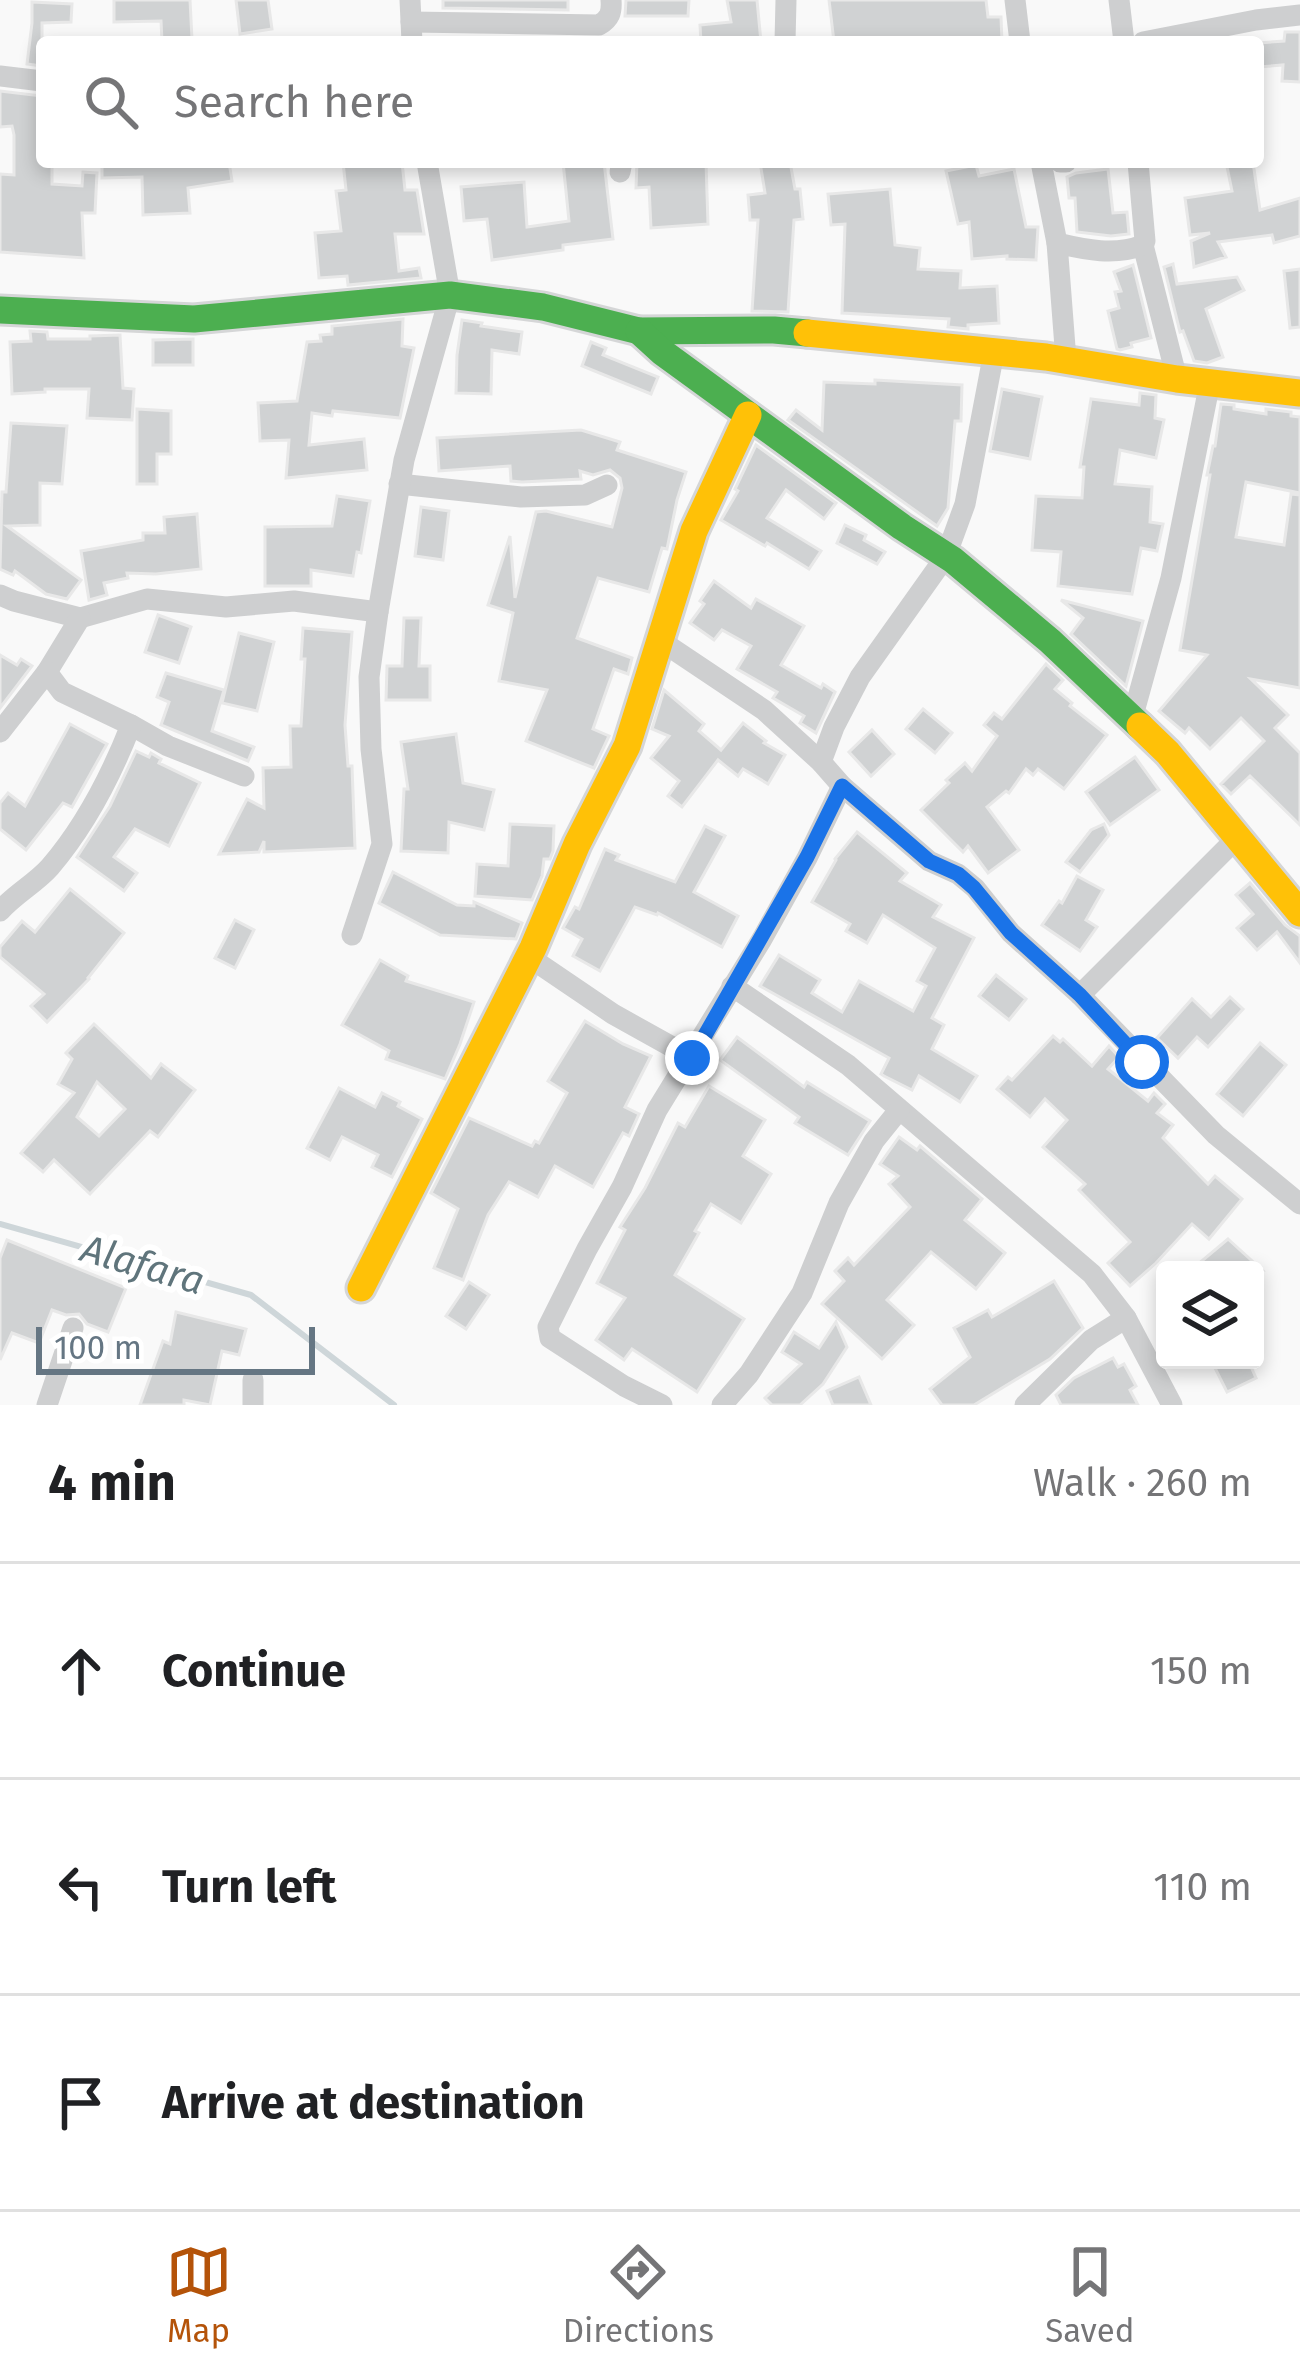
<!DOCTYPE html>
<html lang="en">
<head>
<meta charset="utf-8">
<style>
  body { margin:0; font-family:"Fira Sans",sans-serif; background:#f6f6f6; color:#202124 }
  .controls { position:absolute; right:36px; bottom:36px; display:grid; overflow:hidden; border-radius:12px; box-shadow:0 6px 18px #0003 }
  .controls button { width:108px; height:108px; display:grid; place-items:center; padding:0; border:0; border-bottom:3px solid #e0e0e0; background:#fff; color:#202124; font:60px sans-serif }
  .scale { position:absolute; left:36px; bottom:30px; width:279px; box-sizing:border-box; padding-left:12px; border:6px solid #657683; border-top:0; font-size:33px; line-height:42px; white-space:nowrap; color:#657683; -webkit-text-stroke:9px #fff; paint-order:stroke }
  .stop { position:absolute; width:36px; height:36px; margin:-27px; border:9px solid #1a73e8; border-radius:50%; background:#fff }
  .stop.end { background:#1a73e8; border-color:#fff; box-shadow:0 3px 12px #0008 }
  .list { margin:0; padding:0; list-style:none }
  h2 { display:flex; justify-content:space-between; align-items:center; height:156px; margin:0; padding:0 48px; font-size:51px }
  h2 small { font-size:39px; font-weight:400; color:#757577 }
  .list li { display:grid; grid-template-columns:78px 1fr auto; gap:36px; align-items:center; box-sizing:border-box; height:216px; padding:0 48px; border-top:3px solid #e0e0e0 }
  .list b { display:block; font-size:45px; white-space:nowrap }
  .list em { font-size:39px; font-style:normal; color:#757577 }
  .icon { flex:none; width:66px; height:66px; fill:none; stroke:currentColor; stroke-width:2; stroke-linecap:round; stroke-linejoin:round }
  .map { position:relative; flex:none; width:1300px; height:1405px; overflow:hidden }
  .search { position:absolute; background:#fff; box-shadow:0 6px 18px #0003; left:36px; right:36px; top:36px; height:132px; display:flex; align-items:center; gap:30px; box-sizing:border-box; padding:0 42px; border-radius:12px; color:#757577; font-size:45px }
  .sheet { height:804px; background:#fff }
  nav { display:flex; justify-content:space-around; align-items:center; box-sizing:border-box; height:168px; border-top:3px solid #e0e0e0; background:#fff; font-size:33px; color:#757577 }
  nav a { display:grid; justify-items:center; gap:6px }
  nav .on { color:#b45309 }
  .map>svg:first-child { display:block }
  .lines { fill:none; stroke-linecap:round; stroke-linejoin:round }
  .stream { stroke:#ced6d9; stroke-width:6 }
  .building { fill:#d0d2d3; stroke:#e8e8e8; stroke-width:3; fill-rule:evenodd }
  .fast-casing { stroke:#d5d6d7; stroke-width:33 }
  .slow-casing { stroke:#d5d6d7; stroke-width:33 }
  .street { stroke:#cecfd0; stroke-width:21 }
  .fast { stroke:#4caf50; stroke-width:27 }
  .slow { stroke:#ffc107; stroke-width:27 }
  .route { stroke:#1a73e8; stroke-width:15 }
  .labels { text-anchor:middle; stroke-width:12; stroke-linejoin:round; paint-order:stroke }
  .water-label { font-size:39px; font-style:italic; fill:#60757c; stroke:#fff }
</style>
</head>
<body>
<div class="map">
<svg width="1300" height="1405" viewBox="0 0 1300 1405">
  <rect width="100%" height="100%" fill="#f9f9f9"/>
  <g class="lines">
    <polyline class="stream" points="0,1224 251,1295 394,1405"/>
  </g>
  <g class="building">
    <polygon points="114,0 190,0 192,39 162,41 161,21 114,22"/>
    <polygon points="236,0 268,0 272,29 240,34"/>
    <polygon points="443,0 568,0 568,10 443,8"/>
    <polygon points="626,0 689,0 688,16 625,16"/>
    <polygon points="727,0 757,0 761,42 701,42 700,25 731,22"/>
    <polygon points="829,0 986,0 988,17 1001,17 1002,42 834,42"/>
    <polygon points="32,2 72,4 71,22 42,23 42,66 27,64 32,23"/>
    <polygon points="1285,32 1300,32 1300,82 1282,81 1283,65 1258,67 1258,43 1284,41"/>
    <polygon points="0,91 42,96 42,162 52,162 52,184 82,186 83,172 97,173 95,213 82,213 84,258 0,252 0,174 14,175 14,135 12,126 0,127"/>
    <polygon points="102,162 229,162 232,181 188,188 190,213 143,215 142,177 102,178"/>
    <polygon points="343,162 402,162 405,190 417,190 424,234 395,234 399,271 419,268 421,278 348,285 347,276 319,278 315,233 341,231 336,191 346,190"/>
    <polygon points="563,162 604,162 613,239 563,245 563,250 492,260 487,219 464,221 461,187 524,182 527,227 569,221"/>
    <polygon points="637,162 706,162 708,224 651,228 649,187 636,188"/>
    <polygon points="760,162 790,162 795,189 800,189 803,219 794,220 788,312 752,311 758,220 750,220 748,195 765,193"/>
    <polygon points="1226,162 1253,162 1260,210 1300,198 1300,236 1274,243 1272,235 1218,242 1226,257 1194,267 1191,241 1210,233 1190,235 1185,198 1232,191"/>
    <polygon points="976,165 979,176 1014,169 1026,227 1038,227 1036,260 1007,259 1007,256 972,259 969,222 958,224 946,171"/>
    <polygon points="1108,169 1113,213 1127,212 1129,234 1111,236 1077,232 1075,198 1069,198 1067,177 1076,173"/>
    <polygon points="890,189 895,245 920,248 918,269 961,271 960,288 997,286 999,323 968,325 968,329 948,327 949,319 842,313 845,224 831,225 828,194"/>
    <polygon points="1173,264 1177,284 1237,277 1244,290 1206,309 1223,357 1207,363 1194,361 1183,331 1180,332 1164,267"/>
    <polygon points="1133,265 1151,338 1131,343 1132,347 1120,350 1117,349 1108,311 1119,308 1115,292 1121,291 1114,272"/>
    <polygon points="1300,269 1300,327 1290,328 1284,271"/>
    <polygon points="403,319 402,346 414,348 400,418 333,411 332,416 312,413 309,445 364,439 367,470 286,478 289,440 260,441 258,403 297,401 307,342 321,341 320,335 332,334 332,326"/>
    <polygon points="462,320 482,323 481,326 522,332 519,354 492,350 491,394 456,393 457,355"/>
    <polygon points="30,331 47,332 48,339 90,339 90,336 120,335 123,388 134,389 132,420 87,418 89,389 45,389 45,392 12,394 10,342 31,341"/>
    <polygon points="193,339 193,365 153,365 153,340"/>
    <polygon points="591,342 606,348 603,355 658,377 651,394 582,366"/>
    <polygon points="875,380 962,385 961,421 955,421 948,508 937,526 788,420 796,410 822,430 824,382 875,384"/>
    <polygon points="1002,389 1042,397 1030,459 990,451"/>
    <polygon points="1140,393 1156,395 1155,418 1164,420 1156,458 1120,450 1115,484 1152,487 1150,522 1163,524 1157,551 1141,548 1132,594 1058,586 1061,552 1032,550 1036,496 1082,498 1084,467 1080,467 1091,399 1139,405"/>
    <polygon points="1221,404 1234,405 1234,409 1266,414 1266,409 1291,412 1291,416 1300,417 1300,493 1246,482 1236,537 1284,545 1291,494 1300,495 1300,688 1251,679 1288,715 1275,728 1300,753 1300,825 1250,776 1231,794 1221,784 1264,741 1241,718 1210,749 1189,728 1185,733 1159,711 1207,655 1180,650 1210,475 1207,475 1213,446 1215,446"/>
    <polygon points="137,409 171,411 171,454 157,454 157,484 137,484"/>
    <polygon points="11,423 67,426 62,484 40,483 40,525 7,526 81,580 67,599 46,594 15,571 13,575 0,569 2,492 6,492"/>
    <polygon points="581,430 620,442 617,450 686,472 677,500 667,549 662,548 649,592 598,578 577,638 632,658 628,674 614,669 593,729 609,736 594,768 526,741 547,690 499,681 513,613 488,605 510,536 515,598 536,512 546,511 612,527 622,488 620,478 610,470 593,475 580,471 581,479 522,482 511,481 510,466 439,471 437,438"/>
    <polygon points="756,445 836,503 824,519 786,490 767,518 821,551 809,569 767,543 765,546 721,520 738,491 735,489"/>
    <polygon points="337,496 370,501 361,553 357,552 353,576 311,570 311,586 265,586 265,527 332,526"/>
    <polygon points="421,507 449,511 443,560 415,556"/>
    <polygon points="197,514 201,569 156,574 127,573 128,578 104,583 107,595 89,600 81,551 143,540 143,533 165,533 164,517"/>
    <polygon points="845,525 866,535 864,540 885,552 877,564 837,543"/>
    <polygon points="714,581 751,608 756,599 804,626 781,665 821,688 823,684 835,692 816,733 800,723 804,716 773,698 777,692 737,669 751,646 722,630 714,640 690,623 704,604 700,601"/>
    <polygon points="1061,600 1143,621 1126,686 1071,634 1083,618"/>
    <polygon points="158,615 191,627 179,663 145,652"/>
    <polygon points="404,618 421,618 419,666 430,666 430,700 386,700 387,666 402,666"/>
    <polygon points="303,628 352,632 345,725 348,766 352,766 355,848 264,852 264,841 259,852 219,854 247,799 264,808 263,768 291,767 290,726 301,726 305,659 301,659"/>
    <polygon points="239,633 274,642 257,711 222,703"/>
    <polygon points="0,655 17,665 21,659 32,666 0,708"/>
    <polygon points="1046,664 1063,680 1055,689 1072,703 1070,706 1107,735 1064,789 1038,769 1033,775 1026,769 1009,793 1006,791 987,807 1019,850 988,873 968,846 963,852 921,810 949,783 946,780 965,763 972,771 997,736 984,725 994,713 1002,719"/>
    <polygon points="166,673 224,690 212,731 254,747 248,761 161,725 169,702 157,697"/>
    <polygon points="664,690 704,724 699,731 721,750 743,723 766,741 764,743 785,755 768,784 743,769 738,776 718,760 682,807 668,796 679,781 651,758 669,736 652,729"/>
    <polygon points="923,709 952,733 935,753 906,729"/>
    <polygon points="70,724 107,744 72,807 63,803 26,850 0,829 0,803 8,793 25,806"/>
    <polygon points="872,730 894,754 871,776 849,752"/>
    <polygon points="456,734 463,783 494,790 484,830 449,822 448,853 401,851 404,789 408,789 401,742"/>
    <polygon points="136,751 149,757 151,753 161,759 159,763 200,783 169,846 135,829 114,857 137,873 124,891 77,857 110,806"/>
    <polygon points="1135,757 1159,790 1110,825 1086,792"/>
    <polygon points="510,824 554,826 553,851 550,859 544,859 542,876 532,900 475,896 477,864 508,866"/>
    <polygon points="1104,824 1109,835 1080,872 1066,862 1091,830"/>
    <polygon points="705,826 725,836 694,892 738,916 722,947 658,913 657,915 635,907 600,971 573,956 582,939 563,928 575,907 579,909 605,849 619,855 616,860 675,882"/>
    <polygon points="857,832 907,873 900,881 941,905 933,917 974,938 932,1018 944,1025 932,1049 977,1076 960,1102 919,1076 912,1090 884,1076 881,1074 889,1058 760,986 779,955 820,980 812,993 842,1012 859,981 913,1011 926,986 917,981 935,948 883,915 867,943 846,931 850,924 812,902 836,860 835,859"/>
    <polygon points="393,872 457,905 474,906 474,902 522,923 516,939 440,935 379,903"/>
    <polygon points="1077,876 1103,890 1086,920 1097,927 1080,951 1042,925 1059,901 1062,903"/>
    <polygon points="1250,883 1285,925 1300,936 1300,963 1277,932 1257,950 1237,928 1253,914 1236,895"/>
    <polygon points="70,889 124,933 88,978 89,979 47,1022 31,1006 44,994 0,957 0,947 22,921 35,932"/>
    <polygon points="235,920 254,930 235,968 215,958"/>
    <polygon points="380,960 408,976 406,981 474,1002 460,1044 445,1079 386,1059 389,1051 342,1025"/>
    <polygon points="996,975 1026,999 1009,1020 979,996"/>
    <polygon points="1230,997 1243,1009 1208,1047 1197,1037 1178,1058 1157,1038 1192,999 1211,1017"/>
    <polygon points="585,1021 623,1044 651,1056 625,1107 639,1114 629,1136 623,1133 593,1187 555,1166 538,1197 509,1182 488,1215 463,1280 434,1268 458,1209 431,1193 469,1118 532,1146 535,1141 539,1143 567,1093 548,1081"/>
    <path d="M94,1024L151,1078L161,1064L195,1090L158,1137L150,1131L90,1194L54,1160L43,1172L21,1153L74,1093L58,1084L72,1059L66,1053ZM97,1082L125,1109L99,1136L77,1117Z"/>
    <polygon points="1053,1036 1060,1042 1063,1039 1092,1066 1109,1046 1119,1057 1108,1069 1148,1101 1154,1093 1165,1104 1157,1113 1173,1125 1163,1138 1208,1184 1215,1176 1242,1199 1209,1239 1192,1224 1156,1263 1130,1286 1108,1263 1130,1242 1079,1190 1085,1184 1043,1147 1067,1120 1045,1099 1030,1117 997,1089 1008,1077 1012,1080"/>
    <polygon points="737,1037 804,1087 807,1082 870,1121 848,1155 795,1123 799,1117 720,1060"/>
    <polygon points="1260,1043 1286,1065 1243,1116 1217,1094"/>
    <polygon points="709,1086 765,1120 743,1156 771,1174 741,1223 711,1204 695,1231 699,1233 675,1275 744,1319 697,1392 632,1349 624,1360 596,1340 625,1298 597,1283 625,1230 620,1227 645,1188 678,1123 685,1127"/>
    <polygon points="339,1088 375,1107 382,1093 400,1102 398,1106 422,1119 392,1177 372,1167 378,1155 342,1137 330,1160 307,1148"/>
    <polygon points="899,1137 917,1150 920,1146 982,1199 965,1220 1005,1253 976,1289 931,1252 887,1300 914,1325 882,1359 822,1304 844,1281 835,1271 848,1258 854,1265 910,1207 889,1184 898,1176 880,1164"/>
    <polygon points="1228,1239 1262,1270 1191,1270"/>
    <polygon points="7,1240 126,1288 108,1332 87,1324 79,1314 66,1315 52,1310 39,1343 12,1333 0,1360 0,1258"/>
    <polygon points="1054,1281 1083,1328 1050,1359 974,1405 942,1405 930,1389 970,1357 954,1328 988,1310 992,1317"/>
    <polygon points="469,1282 489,1295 466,1329 446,1316"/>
    <polygon points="176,1312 246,1329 239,1355 222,1351 210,1405 184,1400 184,1405 140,1405 163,1341 170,1344"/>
    <polygon points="836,1322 847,1347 823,1384 800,1405 772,1405 765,1398 801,1364 782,1352 794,1332 819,1348"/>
    <polygon points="1113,1358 1118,1367 1124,1364 1136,1386 1130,1390 1138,1405 1061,1405 1056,1395 1074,1378"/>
    <polygon points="1211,1360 1248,1360 1256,1378 1227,1392"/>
    <polygon points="859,1377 871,1405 833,1405 827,1391"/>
  </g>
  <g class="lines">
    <defs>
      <g id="fast">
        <polyline points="0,310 194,319 450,295 543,307 639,331 774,330 807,333"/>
        <polyline points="639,331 662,352 902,527 953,560 1050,641 1140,726"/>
      </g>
      <g id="slow">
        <polyline points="807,333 1046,357 1177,379 1300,393"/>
        <polyline points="1140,726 1168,753 1300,913"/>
        <polyline points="361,1288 533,948 577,844 627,746 694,531 748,415"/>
      </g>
    </defs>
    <use href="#fast" class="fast-casing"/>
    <use href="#slow" class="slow-casing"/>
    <g class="street">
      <polyline points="410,0 412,42"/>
      <polyline points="1015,0 1020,42"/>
      <polyline points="1119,0 1124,42"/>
      <path d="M411,22L599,25C610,19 612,12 611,0"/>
      <polyline points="785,42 786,0"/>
      <polyline points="1143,42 1256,20 1300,15"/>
      <polyline points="0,76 42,81"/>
      <polyline points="1041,162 1057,243"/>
      <polyline points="1060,162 1066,162"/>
      <polyline points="620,172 622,162"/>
      <polyline points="1143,245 1177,379"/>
      <path d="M1066,360L1057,243C1086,250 1115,256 1143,245L1145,241L1138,162"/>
      <polyline points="399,484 521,497 585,495 607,485"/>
      <polyline points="0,595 14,601 80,618 147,599 226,607 294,601 378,612"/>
      <polyline points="658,639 764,710 821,762 842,786 929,861 958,874 975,888 1011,933 1080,995 1216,1135 1300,1204"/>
      <polyline points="1132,719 1171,578 1210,382"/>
      <polyline points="131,725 168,746 244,776"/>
      <polyline points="0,732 47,672 80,618"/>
      <polyline points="821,762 834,727 860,677 946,556 965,504 994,352"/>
      <path d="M0,911C15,894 36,883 50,867C86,825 111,776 131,725L62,692L47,672"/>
      <polyline points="352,935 382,844 371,749 369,677 378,612 404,460 450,295 427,162"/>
      <polyline points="529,957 613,1014 692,1058"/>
      <polyline points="732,986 848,1065 1092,1274 1126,1318 1172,1405"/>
      <polyline points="1080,995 1238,837"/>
      <polyline points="253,1380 253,1405"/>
      <polyline points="47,1405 73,1328"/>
      <polyline points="662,1405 624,1386 550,1338 548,1327 587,1249 622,1187 657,1110 762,939 807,858 842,786"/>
      <polyline points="722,1405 749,1374 802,1293 839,1203 874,1141 899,1110"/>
      <polyline points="1025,1405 1091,1340 1126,1318"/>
    </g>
    <use href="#fast" class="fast"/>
    <use href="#slow" class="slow"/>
  </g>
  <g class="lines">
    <polyline class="route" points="692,1058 807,857 842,786 929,861 958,874 974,888 1011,933 1080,995 1142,1062"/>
  </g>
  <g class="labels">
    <g class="water-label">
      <text transform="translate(143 1264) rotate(16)" y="14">Alafara</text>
    </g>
  </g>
</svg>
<div class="controls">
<button><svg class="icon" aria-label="layers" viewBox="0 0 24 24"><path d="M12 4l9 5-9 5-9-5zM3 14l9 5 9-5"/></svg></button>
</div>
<div class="scale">100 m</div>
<div class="stop" style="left:1142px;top:1062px"></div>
<div class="stop end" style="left:692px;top:1058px"></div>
<div class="search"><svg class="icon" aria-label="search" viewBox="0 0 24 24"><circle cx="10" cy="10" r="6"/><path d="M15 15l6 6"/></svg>Search here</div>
</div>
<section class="sheet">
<h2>4 min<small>Walk · 260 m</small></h2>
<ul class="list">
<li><svg class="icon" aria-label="ahead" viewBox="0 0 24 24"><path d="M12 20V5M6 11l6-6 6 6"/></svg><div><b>Continue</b></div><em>150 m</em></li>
<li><svg class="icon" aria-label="left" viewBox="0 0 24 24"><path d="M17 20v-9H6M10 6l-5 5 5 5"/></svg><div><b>Turn left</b></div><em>110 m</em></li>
<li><svg class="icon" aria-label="arrive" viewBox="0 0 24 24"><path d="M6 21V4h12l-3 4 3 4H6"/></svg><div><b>Arrive at destination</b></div></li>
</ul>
</section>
<nav>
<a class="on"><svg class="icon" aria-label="map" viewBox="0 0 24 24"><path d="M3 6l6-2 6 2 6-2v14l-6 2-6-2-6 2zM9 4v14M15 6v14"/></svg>Map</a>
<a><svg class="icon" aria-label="directions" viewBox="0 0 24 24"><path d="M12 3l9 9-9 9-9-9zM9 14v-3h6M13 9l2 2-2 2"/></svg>Directions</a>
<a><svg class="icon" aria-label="saved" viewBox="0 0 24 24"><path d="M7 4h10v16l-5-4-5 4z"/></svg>Saved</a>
</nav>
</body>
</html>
